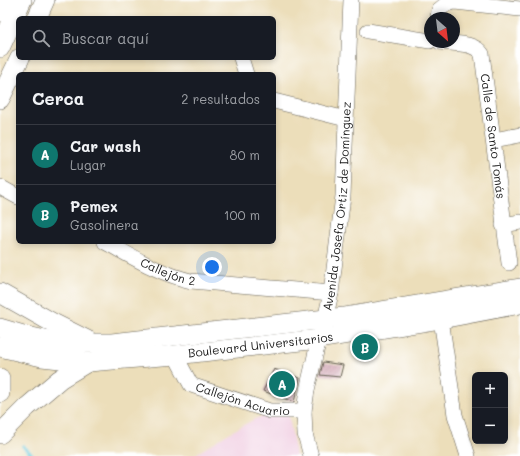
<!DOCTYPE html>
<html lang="es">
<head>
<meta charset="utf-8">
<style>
  body { margin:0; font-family:Mali,sans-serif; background:#20242c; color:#f1f3f6 }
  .controls { position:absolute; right:12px; bottom:12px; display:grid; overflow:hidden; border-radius:6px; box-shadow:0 2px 6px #0003 }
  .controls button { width:36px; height:36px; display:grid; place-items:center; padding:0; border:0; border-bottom:1px solid #363941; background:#171b24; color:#f1f3f6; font:20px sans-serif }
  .compass { position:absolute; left:424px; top:12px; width:36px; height:36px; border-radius:50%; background:#171b24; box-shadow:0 2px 6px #0003; rotate:152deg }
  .you { position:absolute; left:212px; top:267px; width:14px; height:14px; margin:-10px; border:3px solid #fff; border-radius:50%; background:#1a73e8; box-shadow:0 0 0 6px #1a73e833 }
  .badge { display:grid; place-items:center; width:26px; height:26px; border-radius:50%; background:#0f766e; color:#fff; font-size:13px; font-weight:700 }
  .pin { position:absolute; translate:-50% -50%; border:2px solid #fff; box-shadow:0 1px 4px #0006 }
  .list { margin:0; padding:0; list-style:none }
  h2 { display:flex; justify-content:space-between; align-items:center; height:52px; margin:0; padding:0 16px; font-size:17px }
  h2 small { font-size:13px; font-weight:400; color:#9ea1a6 }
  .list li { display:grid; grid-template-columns:26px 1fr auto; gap:12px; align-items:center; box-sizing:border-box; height:60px; padding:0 16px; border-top:1px solid #363941 }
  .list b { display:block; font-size:15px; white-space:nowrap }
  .list p { margin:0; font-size:13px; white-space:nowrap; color:#9ea1a6 }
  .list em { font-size:13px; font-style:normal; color:#9ea1a6 }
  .icon { flex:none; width:22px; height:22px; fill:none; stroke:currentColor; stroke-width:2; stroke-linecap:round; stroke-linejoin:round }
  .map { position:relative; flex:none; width:520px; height:456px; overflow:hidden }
  .search { position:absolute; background:#171b24; box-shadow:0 2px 6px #0003; left:16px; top:16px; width:260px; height:44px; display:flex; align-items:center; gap:10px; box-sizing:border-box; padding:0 14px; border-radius:6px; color:#9ea1a6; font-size:15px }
  .panel { position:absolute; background:#171b24; box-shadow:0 2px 6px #0003; left:16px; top:72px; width:260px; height:172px; border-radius:6px }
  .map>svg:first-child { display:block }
  .built { fill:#f1d0e3 }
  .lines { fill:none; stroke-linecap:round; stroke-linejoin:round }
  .stream { stroke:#5ec7d9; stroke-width:3.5 }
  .building { fill:url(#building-hatch) }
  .minor-casing { stroke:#656053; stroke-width:16 }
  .major-casing { stroke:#656053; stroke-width:20 }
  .minor { stroke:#fff; stroke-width:15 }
  .major { stroke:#fff; stroke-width:19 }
  .labels { text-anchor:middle; stroke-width:3; stroke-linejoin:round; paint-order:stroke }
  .street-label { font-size:12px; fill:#1c1c1c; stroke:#fff }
</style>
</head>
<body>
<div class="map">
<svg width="520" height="456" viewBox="0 0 520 456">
  <defs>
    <pattern id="building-hatch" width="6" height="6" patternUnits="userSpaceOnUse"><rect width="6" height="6" fill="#cc99a8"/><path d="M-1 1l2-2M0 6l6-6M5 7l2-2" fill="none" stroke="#a57c88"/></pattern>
  </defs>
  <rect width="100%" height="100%" fill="#fff"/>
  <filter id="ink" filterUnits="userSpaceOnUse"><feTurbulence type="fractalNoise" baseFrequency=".025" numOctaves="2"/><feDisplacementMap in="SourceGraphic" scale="8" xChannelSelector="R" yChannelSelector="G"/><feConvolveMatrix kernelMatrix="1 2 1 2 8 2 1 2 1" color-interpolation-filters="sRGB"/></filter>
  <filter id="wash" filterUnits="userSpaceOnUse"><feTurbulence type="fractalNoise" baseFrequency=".012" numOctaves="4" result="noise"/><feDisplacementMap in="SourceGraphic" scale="16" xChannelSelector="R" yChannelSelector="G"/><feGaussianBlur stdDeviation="0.9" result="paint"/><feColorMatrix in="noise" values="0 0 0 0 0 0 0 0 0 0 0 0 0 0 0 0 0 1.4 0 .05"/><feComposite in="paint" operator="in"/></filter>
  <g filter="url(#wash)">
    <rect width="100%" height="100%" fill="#ecdeba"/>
    <polygon class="built" points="288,411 296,456 193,456 229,433 257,418"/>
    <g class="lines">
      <polyline class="stream" points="23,446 33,456"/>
    </g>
    <g id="blocks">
      <g class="building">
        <polygon points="323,362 343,365 340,377 320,375"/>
        <polygon points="274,369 300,378 294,402 263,391"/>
      </g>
    </g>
  </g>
  <g filter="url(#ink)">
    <use href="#blocks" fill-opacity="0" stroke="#656053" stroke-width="1"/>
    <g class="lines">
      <defs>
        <g id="minor">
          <polyline points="438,18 439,10 446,4 455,2 520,9"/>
          <polyline points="368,31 430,41"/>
          <path id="s1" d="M440,42C454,44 474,42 482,54L509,263"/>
          <polyline points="241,58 246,74"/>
          <polyline points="274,101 346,119"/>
          <polyline points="494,140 520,135"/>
          <polyline points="0,187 18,197"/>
          <polyline points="503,225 520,222"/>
          <path id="s2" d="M105,242C133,257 160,274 191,281L331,293"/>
          <polyline points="441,319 455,415 468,456"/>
          <path id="s3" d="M175,355L191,385L270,411H304"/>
          <path id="s4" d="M311,456L305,434L304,411L307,390L319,339L325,320L331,293L343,196L351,0"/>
        </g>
        <g id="major">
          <polyline points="0,12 6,0"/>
          <polyline points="37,18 45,0"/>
          <polyline points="0,48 22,0"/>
          <polyline points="0,99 20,58"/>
          <polyline points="0,293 53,323 89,341"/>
          <polyline points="0,328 27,336 59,343 112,343 344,317 520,288"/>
          <path id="s5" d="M0,347L42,357L88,362L175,355L319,339L441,319L520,304"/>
          <polyline points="0,378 0,393"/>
          <polyline points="0,434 27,407 60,379 88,362"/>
        </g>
      </defs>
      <use href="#minor" class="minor-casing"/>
      <use href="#major" class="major-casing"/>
      <use href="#minor" class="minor"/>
      <use href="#major" class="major"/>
    </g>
  </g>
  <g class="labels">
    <g class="street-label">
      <text dy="4" stroke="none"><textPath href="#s1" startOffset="128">Calle de Santo Tomás</textPath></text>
      <text dy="4" stroke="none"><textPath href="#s4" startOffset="254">Avenida Josefa Ortiz de Domínguez</textPath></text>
      <text dy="4" stroke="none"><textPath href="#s2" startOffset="70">Callejón 2</textPath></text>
      <text dy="4" stroke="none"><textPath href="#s5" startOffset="263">Boulevard Universitarios</textPath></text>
      <text dy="4" stroke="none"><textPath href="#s3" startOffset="88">Callejón Acuario</textPath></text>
    </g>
  </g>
</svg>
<div class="controls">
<button>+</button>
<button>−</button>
</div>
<svg class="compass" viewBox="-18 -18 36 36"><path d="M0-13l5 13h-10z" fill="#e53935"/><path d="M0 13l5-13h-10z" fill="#9ea1a6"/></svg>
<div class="you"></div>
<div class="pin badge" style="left:282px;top:384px">A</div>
<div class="pin badge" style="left:365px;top:347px">B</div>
<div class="search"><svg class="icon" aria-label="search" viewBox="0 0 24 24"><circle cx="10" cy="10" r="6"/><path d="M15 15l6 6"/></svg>Buscar aquí</div>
<section class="panel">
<h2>Cerca<small>2 resultados</small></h2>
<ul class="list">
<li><span class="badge">A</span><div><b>Car wash</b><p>Lugar</p></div><em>80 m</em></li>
<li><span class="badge">B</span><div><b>Pemex</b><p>Gasolinera</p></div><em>100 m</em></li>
</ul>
</section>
</div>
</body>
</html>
